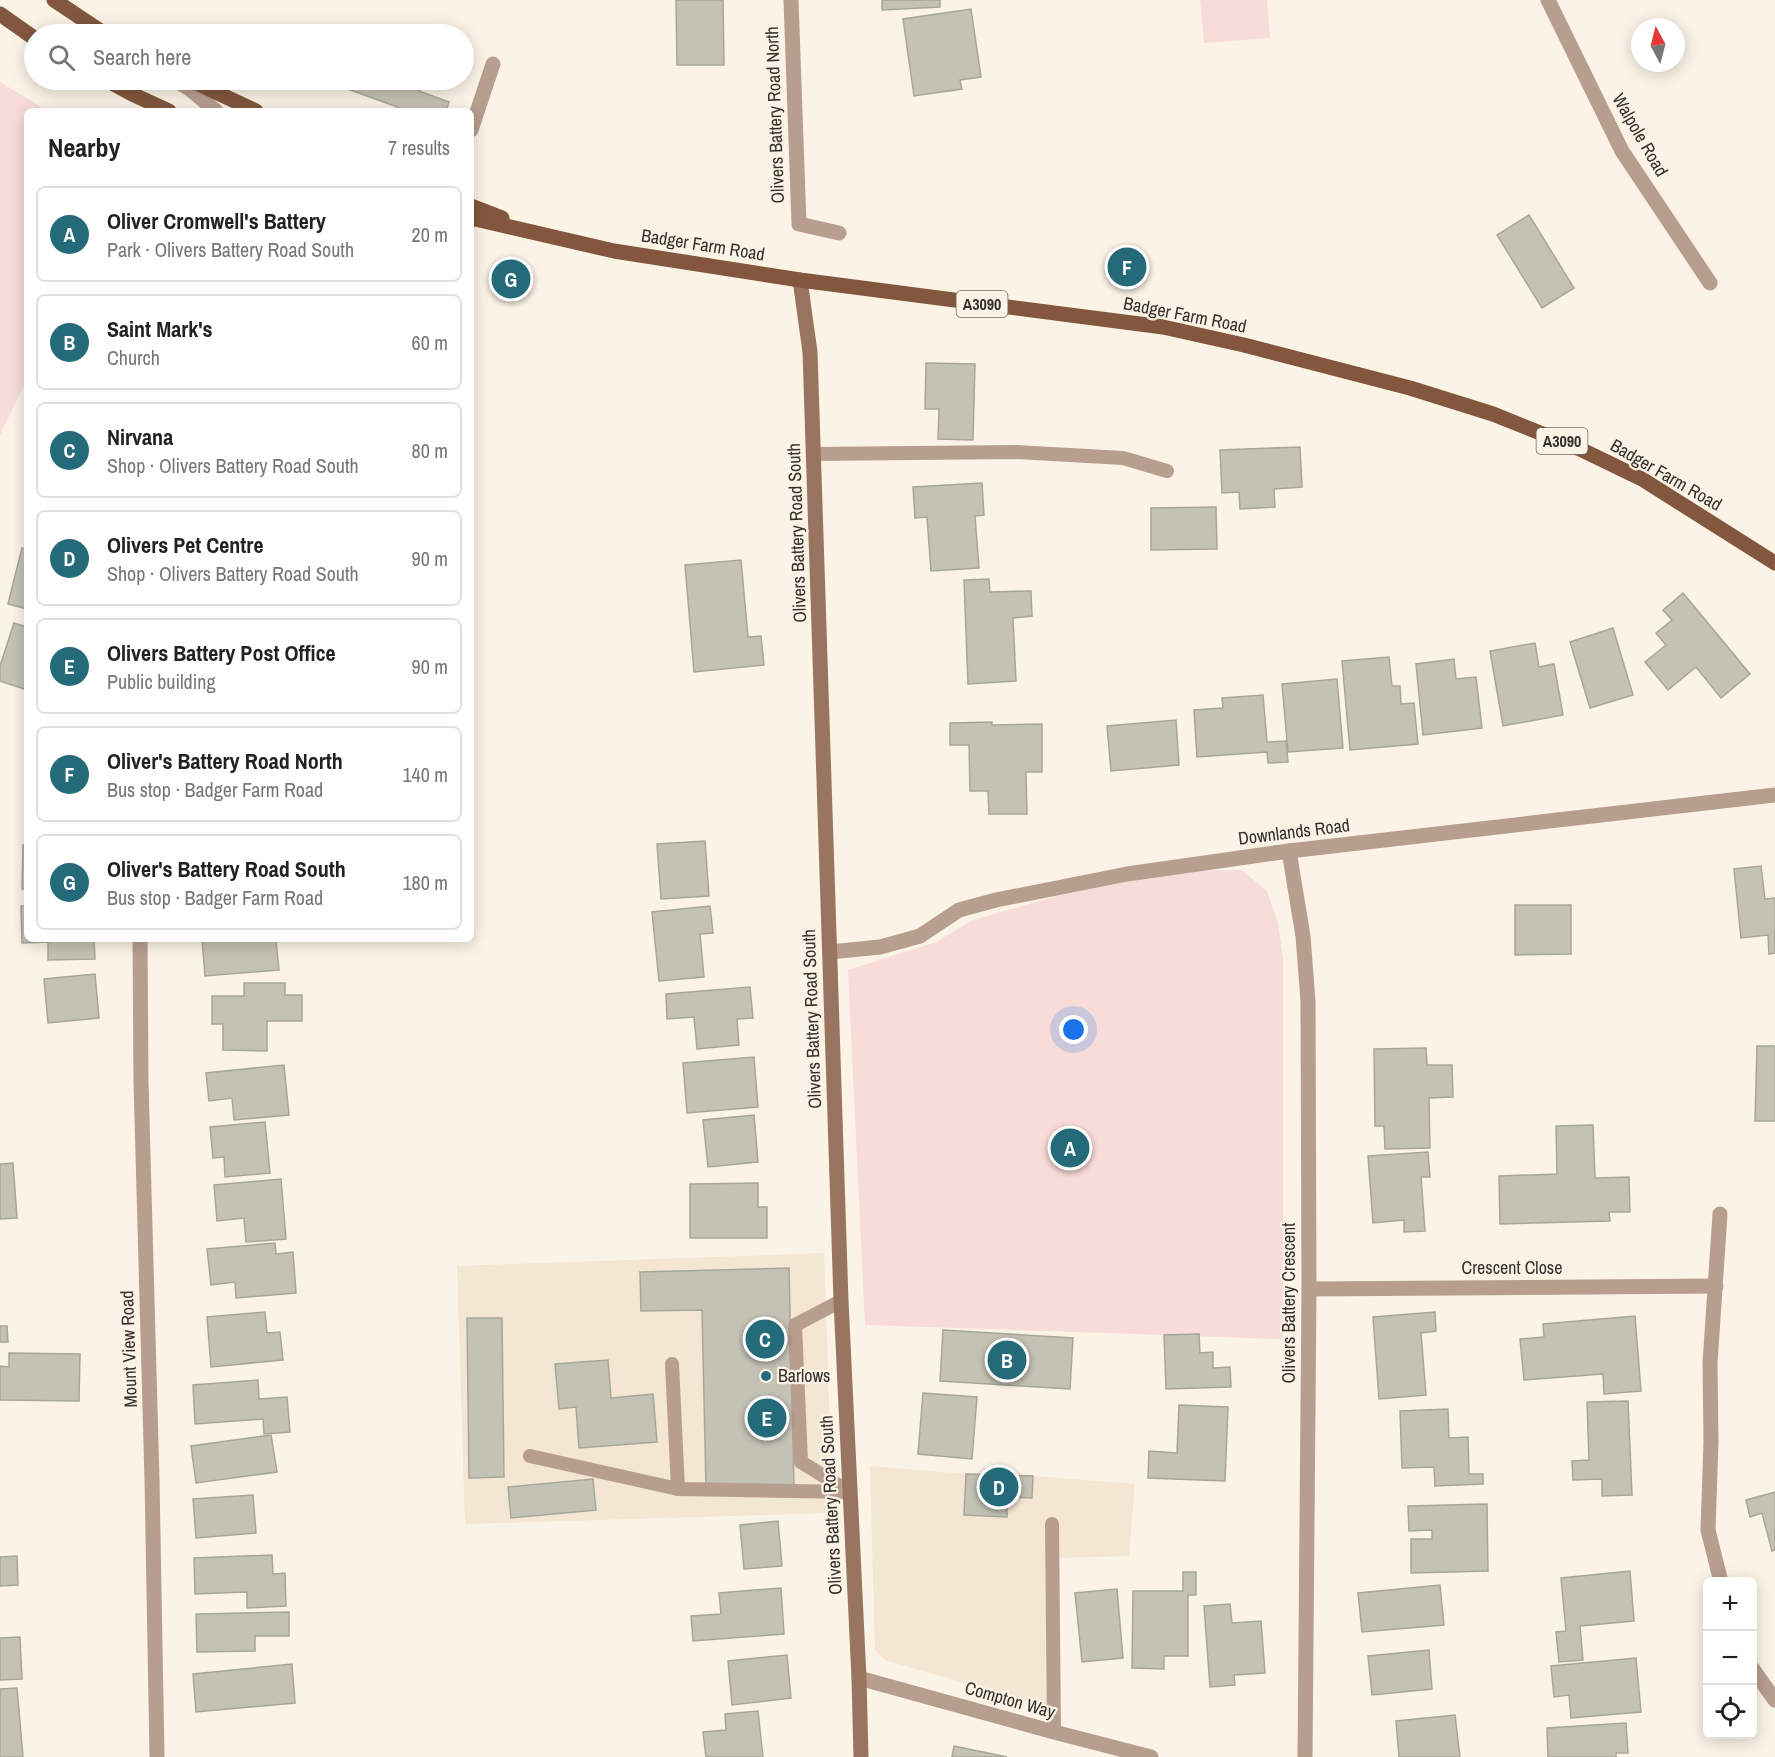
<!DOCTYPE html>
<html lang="en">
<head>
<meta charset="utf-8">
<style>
  body { margin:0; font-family:"Archivo Narrow",sans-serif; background:#f6f6f6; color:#222 }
  .controls { position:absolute; right:18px; bottom:18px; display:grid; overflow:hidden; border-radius:9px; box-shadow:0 3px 15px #0003 }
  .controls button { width:54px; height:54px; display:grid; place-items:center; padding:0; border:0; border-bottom:2px solid #e0e0e0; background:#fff; color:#222; font:30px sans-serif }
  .compass { position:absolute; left:1631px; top:18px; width:54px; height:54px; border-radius:50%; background:#fff; box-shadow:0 3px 15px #0003; rotate:353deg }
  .you { position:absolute; left:1074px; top:1030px; width:21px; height:21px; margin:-15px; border:4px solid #fff; border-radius:50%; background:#1a73e8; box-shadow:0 0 0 9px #1a73e833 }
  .badge { display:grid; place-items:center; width:39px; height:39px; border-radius:50%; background:#246a79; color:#fff; font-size:20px; font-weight:700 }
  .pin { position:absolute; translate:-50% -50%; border:3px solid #fff; box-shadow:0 2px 6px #0006 }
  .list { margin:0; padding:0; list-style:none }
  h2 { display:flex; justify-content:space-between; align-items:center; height:78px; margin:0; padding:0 24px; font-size:26px }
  h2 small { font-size:20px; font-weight:400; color:#767676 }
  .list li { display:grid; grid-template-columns:39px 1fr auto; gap:18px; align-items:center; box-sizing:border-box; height:96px; margin:0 12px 12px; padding:0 12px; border:2px solid #e0e0e0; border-radius:9px }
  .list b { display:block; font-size:22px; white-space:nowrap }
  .list p { margin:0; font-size:20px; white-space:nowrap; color:#767676 }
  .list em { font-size:20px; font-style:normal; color:#767676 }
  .icon { flex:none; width:33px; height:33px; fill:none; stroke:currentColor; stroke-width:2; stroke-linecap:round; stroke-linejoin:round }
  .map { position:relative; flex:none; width:1775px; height:1757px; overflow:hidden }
  .search { position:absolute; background:#fff; box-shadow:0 3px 15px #0003; left:24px; top:24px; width:450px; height:66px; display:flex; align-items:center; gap:15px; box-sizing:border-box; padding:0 21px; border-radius:33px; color:#767676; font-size:22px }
  .panel { position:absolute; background:#fff; box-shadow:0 3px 15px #0003; left:24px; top:108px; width:450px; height:834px; border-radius:9px }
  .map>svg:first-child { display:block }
  .built { fill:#f3e6d3 }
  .green { fill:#f8dcd9 }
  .building { fill:#c3c2b4; stroke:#a7a799; stroke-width:1.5 }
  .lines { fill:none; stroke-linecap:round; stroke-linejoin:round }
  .lane { stroke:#b79e8f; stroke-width:14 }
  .street { stroke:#b79e8f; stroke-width:15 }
  .secondary { stroke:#99755f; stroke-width:15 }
  .primary { stroke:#82573d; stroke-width:15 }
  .poi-dot { fill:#246a79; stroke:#fbf3e6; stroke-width:2 }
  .labels { text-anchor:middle; stroke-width:4.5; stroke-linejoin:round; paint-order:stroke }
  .shield { fill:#fbf3e6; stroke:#706b64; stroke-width:1.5 }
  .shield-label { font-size:16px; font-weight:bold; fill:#34312c }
  .street-label { font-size:18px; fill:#34312c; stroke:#fbf3e6 }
  .poi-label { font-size:18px; fill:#34312c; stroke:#fbf3e6; text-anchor:start }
</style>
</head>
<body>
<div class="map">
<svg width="1775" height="1757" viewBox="0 0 1775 1757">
  <rect width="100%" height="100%" fill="#fbf3e6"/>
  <g class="built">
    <polygon points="824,1253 833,1513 465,1524 457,1266"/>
    <polygon points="870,1466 966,1474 1033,1476 1135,1484 1129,1556 1054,1558 1053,1709 885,1660 875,1650"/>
  </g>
  <g class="green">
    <polygon points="1200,0 1267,0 1270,38 1204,43"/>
    <polygon points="0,82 48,111 27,111 27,379 0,435"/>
    <polygon points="1178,870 1242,870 1267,891 1278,923 1283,959 1283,1339 865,1325 848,970 936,942 973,920 1061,895"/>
  </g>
  <g class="building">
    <polygon points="676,0 723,0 724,65 677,65"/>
    <polygon points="882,0 940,0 940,7 882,10"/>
    <polygon points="971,9 981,77 960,80 962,89 914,96 903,19"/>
    <polygon points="352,80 424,80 419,91 449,102 446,111 408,111 348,89"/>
    <polygon points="1529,215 1574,288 1542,308 1497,235"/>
    <polygon points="926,363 975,364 973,440 938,439 939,409 925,409"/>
    <polygon points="1300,447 1302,487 1274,489 1275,507 1240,509 1239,492 1222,493 1220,450"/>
    <polygon points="982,483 984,515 975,516 979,568 931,571 927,517 915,518 913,487"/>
    <polygon points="1216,507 1217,549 1151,550 1151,508"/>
    <polygon points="22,548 27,549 27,609 8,604"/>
    <polygon points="741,560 748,637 761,636 764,665 694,672 685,565"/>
    <polygon points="989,579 990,592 1031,591 1032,616 1013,618 1016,681 968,684 964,580"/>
    <polygon points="1683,593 1750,674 1721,698 1696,667 1668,690 1645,662 1666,645 1656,633 1672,620 1663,610"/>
    <polygon points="14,623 27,627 27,690 0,681 0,666"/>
    <polygon points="1613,628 1633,695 1590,708 1570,642"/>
    <polygon points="1535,643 1539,667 1554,664 1563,715 1503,726 1490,651"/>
    <polygon points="1389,657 1392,686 1400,686 1401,704 1414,703 1418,744 1350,750 1342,661"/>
    <polygon points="1454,659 1456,679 1476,677 1482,728 1423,735 1416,664"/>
    <polygon points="1337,679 1343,748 1288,752 1282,684"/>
    <polygon points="1263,695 1267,742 1286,741 1288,762 1268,763 1267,752 1197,757 1194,710 1223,708 1222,698"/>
    <polygon points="1176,720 1179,765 1111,771 1107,726"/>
    <polygon points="992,722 992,725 1042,724 1042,772 1026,772 1027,814 989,814 988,791 970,791 969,745 950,745 950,723"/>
    <polygon points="705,841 709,896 661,899 657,844"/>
    <polygon points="23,845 27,845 27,889 22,889"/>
    <polygon points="1761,866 1765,899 1775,898 1775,953 1769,954 1768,935 1741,938 1734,869"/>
    <polygon points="1515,905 1571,905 1571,954 1515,955"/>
    <polygon points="21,906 27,906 27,939 94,939 95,959 48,960 48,942 22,943"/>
    <polygon points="710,906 713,933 700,934 704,977 659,981 652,912"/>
    <polygon points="202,939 274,939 274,941 276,941 279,970 205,976"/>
    <polygon points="95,974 99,1018 48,1023 44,979"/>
    <polygon points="244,983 285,983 285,995 302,995 302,1021 267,1021 267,1051 223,1050 223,1024 212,1024 212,996 244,996"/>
    <polygon points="750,987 753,1018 737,1019 739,1045 697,1049 694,1017 667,1019 666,994"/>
    <polygon points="1757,1046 1775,1046 1775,1121 1755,1121"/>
    <polygon points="1426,1048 1427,1065 1452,1065 1453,1097 1429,1098 1430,1148 1385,1149 1384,1126 1375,1126 1374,1049"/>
    <polygon points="754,1057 758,1107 687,1113 683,1063"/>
    <polygon points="284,1065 289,1115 234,1120 232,1098 209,1101 206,1073"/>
    <polygon points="754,1115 758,1162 708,1167 703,1120"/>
    <polygon points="265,1122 270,1173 225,1177 224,1157 213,1158 210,1127"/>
    <polygon points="1593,1125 1595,1178 1629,1177 1630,1212 1609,1212 1610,1221 1500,1224 1499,1176 1557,1174 1556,1126"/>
    <polygon points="1428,1152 1430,1177 1421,1177 1425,1231 1404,1232 1404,1220 1373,1223 1368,1156"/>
    <polygon points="13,1163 17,1218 0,1219 0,1164"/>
    <polygon points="281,1179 286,1239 246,1242 244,1218 217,1221 214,1185"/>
    <polygon points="758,1183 758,1207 767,1207 767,1238 690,1238 690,1184"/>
    <polygon points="275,1243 276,1254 293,1252 296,1293 236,1298 235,1282 211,1285 207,1249"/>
    <polygon points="789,1268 794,1486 706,1488 702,1310 641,1311 640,1272"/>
    <polygon points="265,1312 267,1333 280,1332 283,1360 211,1367 207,1317"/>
    <polygon points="1435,1312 1436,1331 1421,1333 1426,1395 1379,1399 1373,1317"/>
    <polygon points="1635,1316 1641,1391 1604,1394 1603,1374 1524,1380 1520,1339 1544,1337 1543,1324"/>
    <polygon points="467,1318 502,1318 504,1477 469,1478"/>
    <polygon points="0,1326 7,1326 8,1342 0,1342"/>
    <polygon points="943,1330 1073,1338 1070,1389 940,1381"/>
    <polygon points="1199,1334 1200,1353 1213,1352 1213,1368 1230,1367 1231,1387 1166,1389 1164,1335"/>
    <polygon points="9,1353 80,1354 79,1401 0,1400 0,1366 9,1367"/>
    <polygon points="608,1360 611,1398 653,1394 657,1442 579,1448 576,1407 559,1409 555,1364"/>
    <polygon points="258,1380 259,1399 287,1397 290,1432 264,1434 263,1419 195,1424 193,1385"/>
    <polygon points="923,1393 977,1397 972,1459 918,1454"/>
    <polygon points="1628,1401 1632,1495 1602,1496 1602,1479 1573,1480 1572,1461 1589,1460 1587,1402"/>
    <polygon points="1179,1405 1228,1407 1225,1481 1148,1478 1149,1451 1177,1453"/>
    <polygon points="1448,1409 1449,1438 1468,1437 1469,1474 1483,1474 1483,1484 1435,1486 1434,1467 1402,1468 1400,1411"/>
    <polygon points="271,1435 277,1472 196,1483 191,1446"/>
    <polygon points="966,1474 1033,1476 1032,1498 1007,1497 1007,1517 964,1515"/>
    <polygon points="593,1479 596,1510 511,1518 508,1487"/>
    <polygon points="1775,1492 1775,1550 1772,1551 1762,1513 1750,1517 1746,1500"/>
    <polygon points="253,1495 256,1533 196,1538 193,1499"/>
    <polygon points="1487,1504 1488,1571 1411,1573 1411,1539 1432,1539 1432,1530 1409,1531 1408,1506"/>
    <polygon points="778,1521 782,1566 744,1569 740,1525"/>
    <polygon points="272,1555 273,1574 285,1573 286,1606 247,1608 247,1592 195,1594 194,1558"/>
    <polygon points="17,1556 18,1585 0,1586 0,1557"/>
    <polygon points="1630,1571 1634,1621 1580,1626 1583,1660 1559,1662 1556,1632 1566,1631 1561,1578"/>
    <polygon points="1183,1572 1196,1572 1196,1595 1188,1595 1188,1656 1164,1656 1164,1669 1132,1668 1133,1591 1183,1591"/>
    <polygon points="1440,1585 1444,1625 1362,1632 1358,1593"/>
    <polygon points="781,1588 784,1634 693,1641 691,1616 721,1614 719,1593"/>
    <polygon points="1117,1589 1123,1658 1082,1662 1075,1593"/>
    <polygon points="1230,1604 1232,1623 1261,1621 1265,1673 1234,1675 1235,1685 1210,1687 1204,1606"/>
    <polygon points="289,1612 289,1636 255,1636 255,1651 197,1652 196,1614"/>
    <polygon points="20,1637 22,1679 0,1680 0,1638"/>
    <polygon points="1429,1650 1432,1689 1372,1695 1368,1656"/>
    <polygon points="787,1655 791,1698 732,1705 728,1661"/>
    <polygon points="1636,1658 1641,1712 1571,1718 1569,1695 1554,1697 1551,1666"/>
    <polygon points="292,1664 295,1703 196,1712 193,1674"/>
    <polygon points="17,1688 23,1757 0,1757 0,1689"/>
    <polygon points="758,1711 763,1757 706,1757 703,1732 726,1730 725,1714"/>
    <polygon points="1455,1715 1460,1757 1399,1757 1396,1721"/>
    <polygon points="1626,1723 1628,1753 1616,1753 1616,1757 1548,1757 1547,1728"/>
    <polygon points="954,1746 1007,1757 952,1757"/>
  </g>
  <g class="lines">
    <g class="lane">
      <polyline points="813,454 1015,452 1123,458 1167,471"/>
      <polyline points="841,1301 795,1325 801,1462 848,1491"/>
      <polyline points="672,1364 678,1489"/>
      <polyline points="530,1456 678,1489 850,1492"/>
      <polyline points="1052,1524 1054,1732"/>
    </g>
    <g class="street">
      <polyline points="791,0 799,224 839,233"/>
      <polyline points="1548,0 1622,151 1710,283"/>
      <polyline points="175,80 191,90 216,111"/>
      <polyline points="471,130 493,64"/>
      <polyline points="1289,851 1303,936 1308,1001 1309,1289 1305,1757"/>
      <polyline points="140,939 141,1082 152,1480 157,1757"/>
      <polyline points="830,952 880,947 920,936 959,910 996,900 1127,874 1289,851 1775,795"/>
      <polyline points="1720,1214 1710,1363 1711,1442 1708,1530 1721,1582"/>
      <polyline points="1309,1289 1716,1286"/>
      <polyline points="1752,1668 1775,1700"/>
      <polyline points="859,1678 1054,1732 1151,1757"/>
    </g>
    <polyline class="secondary" points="800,280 810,352 841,1301 859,1678 861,1757"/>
    <g class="primary">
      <polyline points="54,0 105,34"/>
      <polyline points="0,14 34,38"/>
      <polyline points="106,80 132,94 169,111"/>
      <polyline points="190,80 256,111"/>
      <polyline points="471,206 502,218"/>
      <polyline points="471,218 614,251 800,280 1163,327 1244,345 1410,388 1493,414 1580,449 1642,479 1775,563"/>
    </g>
  </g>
  <circle class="poi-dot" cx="766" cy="1376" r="6"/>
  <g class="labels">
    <g class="shield">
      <rect x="956.5" y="291" width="51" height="26" rx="4.5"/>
      <rect x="1536.5" y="428" width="51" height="26" rx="4.5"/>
    </g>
    <g class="shield-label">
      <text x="982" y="310">A3090</text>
      <text x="1562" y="447">A3090</text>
    </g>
    <g class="street-label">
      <text transform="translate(775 115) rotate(-92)" y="6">Olivers Battery Road North</text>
      <text transform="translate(1640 135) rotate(60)" y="6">Walpole Road</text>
      <text transform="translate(703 245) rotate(9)" y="6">Badger Farm Road</text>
      <text transform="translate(1185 315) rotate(11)" y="6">Badger Farm Road</text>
      <text transform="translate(1666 475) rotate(30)" y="6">Badger Farm Road</text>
      <text transform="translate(797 533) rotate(-92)" y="6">Olivers Battery Road South</text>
      <text transform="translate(1294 832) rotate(-7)" y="6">Downlands Road</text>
      <text transform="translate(812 1019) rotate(-92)" y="6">Olivers Battery Road South</text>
      <text x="1512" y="1274">Crescent Close</text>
      <text transform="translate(1289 1303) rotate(-90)" y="6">Olivers Battery Crescent</text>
      <text transform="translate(129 1349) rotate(-92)" y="6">Mount View Road</text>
      <text transform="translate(831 1505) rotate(-93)" y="6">Olivers Battery Road South</text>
      <text transform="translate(1010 1700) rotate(16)" y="6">Compton Way</text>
    </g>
    <g class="poi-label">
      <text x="778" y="1382">Barlows</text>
    </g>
  </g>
</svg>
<div class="controls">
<button>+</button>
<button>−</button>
<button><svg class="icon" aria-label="locate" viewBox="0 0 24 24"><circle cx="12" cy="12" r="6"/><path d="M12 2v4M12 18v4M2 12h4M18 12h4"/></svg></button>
</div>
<svg class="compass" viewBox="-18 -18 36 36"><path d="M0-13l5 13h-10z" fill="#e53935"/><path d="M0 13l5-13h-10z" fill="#767676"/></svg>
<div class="you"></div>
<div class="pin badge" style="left:1070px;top:1148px">A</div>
<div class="pin badge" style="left:1007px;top:1360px">B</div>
<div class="pin badge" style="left:765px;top:1339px">C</div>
<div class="pin badge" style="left:999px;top:1487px">D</div>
<div class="pin badge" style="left:767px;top:1418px">E</div>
<div class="pin badge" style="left:1127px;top:267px">F</div>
<div class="pin badge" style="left:511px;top:279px">G</div>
<div class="search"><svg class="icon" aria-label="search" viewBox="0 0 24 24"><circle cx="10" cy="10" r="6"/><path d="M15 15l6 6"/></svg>Search here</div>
<section class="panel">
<h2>Nearby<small>7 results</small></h2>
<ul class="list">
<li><span class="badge">A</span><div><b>Oliver Cromwell's Battery</b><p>Park · Olivers Battery Road South</p></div><em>20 m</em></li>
<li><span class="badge">B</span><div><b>Saint Mark's</b><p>Church</p></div><em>60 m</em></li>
<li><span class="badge">C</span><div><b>Nirvana</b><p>Shop · Olivers Battery Road South</p></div><em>80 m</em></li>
<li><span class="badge">D</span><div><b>Olivers Pet Centre</b><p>Shop · Olivers Battery Road South</p></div><em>90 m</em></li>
<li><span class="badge">E</span><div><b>Olivers Battery Post Office</b><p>Public building</p></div><em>90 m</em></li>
<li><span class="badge">F</span><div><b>Oliver's Battery Road North</b><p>Bus stop · Badger Farm Road</p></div><em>140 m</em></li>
<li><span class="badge">G</span><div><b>Oliver's Battery Road South</b><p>Bus stop · Badger Farm Road</p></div><em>180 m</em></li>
</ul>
</section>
</div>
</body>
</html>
